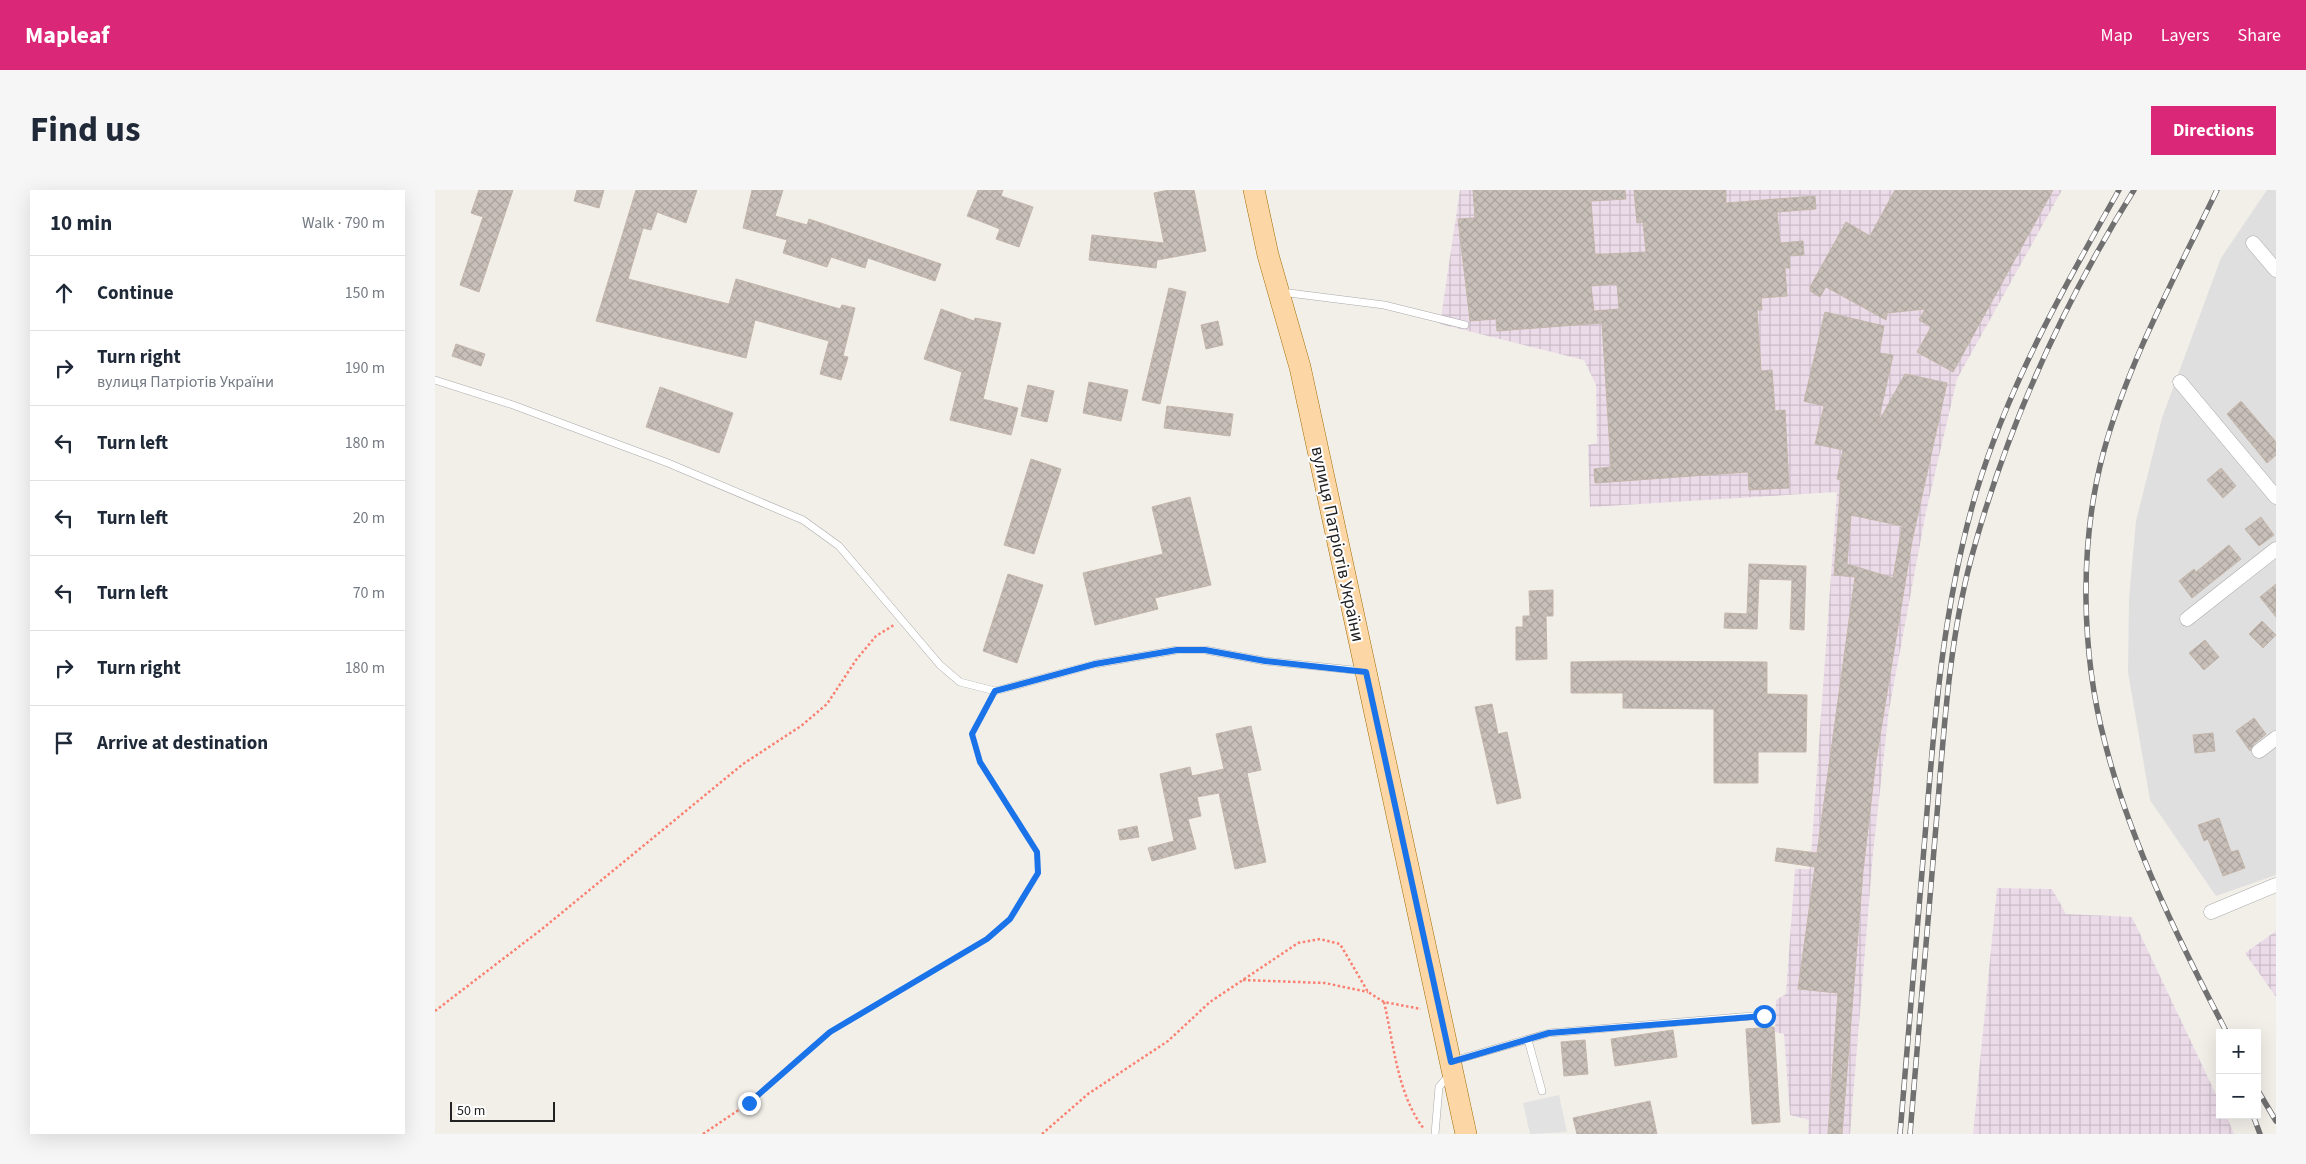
<!DOCTYPE html>
<html lang="en">
<head>
<meta charset="utf-8">
<style>
  body { margin:0; font-family:"Source Sans 3",sans-serif; background:#f6f6f7; color:#1f2937 }
  .controls { position:absolute; right:15px; bottom:15px; display:grid; overflow:hidden; border-radius:0px; box-shadow:0 5px 20px #0002 }
  .controls button { width:45px; height:45px; display:grid; place-items:center; padding:0; border:0; border-bottom:1px solid #e0e1e3; background:#fff; color:#1f2937; font:25px sans-serif }
  .scale { position:absolute; left:15px; bottom:12px; width:105px; box-sizing:border-box; padding-left:5px; border:2px solid #222; border-top:0; font-size:14px; line-height:18px; white-space:nowrap; color:#222; -webkit-text-stroke:4px #fff; paint-order:stroke }
  .stop { position:absolute; width:15px; height:15px; margin:-11px; border:4px solid #1a73e8; border-radius:50%; background:#fff }
  .stop.end { background:#1a73e8; border-color:#fff; box-shadow:0 1px 5px #0008 }
  .list { margin:0; padding:0; list-style:none }
  h2 { display:flex; justify-content:space-between; align-items:center; height:65px; margin:0; padding:0 20px; font-size:21px }
  h2 small { font-size:16px; font-weight:400; color:#747a83 }
  .list li { display:grid; grid-template-columns:32px 1fr auto; gap:15px; align-items:center; box-sizing:border-box; height:75px; padding:0 20px; border-top:1px solid #e0e1e3 }
  .list b { display:block; font-size:19px; white-space:nowrap }
  .list p { margin:0; font-size:16px; white-space:nowrap; color:#747a83 }
  .list em { font-size:16px; font-style:normal; color:#747a83 }
  .icon { flex:none; width:28px; height:28px; fill:none; stroke:currentColor; stroke-width:2; stroke-linecap:round; stroke-linejoin:round }
  .map { position:relative; flex:none; width:1841px; height:944px; overflow:hidden; border-radius:0px }
  header { display:flex; align-items:center; gap:30px; box-sizing:border-box; height:70px; padding:0 25px; background:#db2777; color:#fff }
  header strong { font-size:24px }
  nav { display:flex; gap:28px; margin-inline-start:auto; font-size:18px }
  .intro { display:flex; align-items:center; justify-content:space-between; box-sizing:border-box; height:120px; padding:0 30px }
  h1 { margin:0; font-size:35px }
  .button { padding:12px 22px; border-radius:0px; background:#db2777; color:#fff; font-size:18px; font-weight:700 }
  main { display:flex; gap:30px; padding:0 30px }
  aside { flex:1; background:#fff; border-radius:0px; box-shadow:0 5px 20px #0002 }
  .map>svg:first-child { display:block }
  .residential { fill:#e0dfdf }
  .industrial { fill:url(#industrial-grid) }
  .parking { fill:#e2e2e2 }
  .building { fill:url(#building-cross-hatch); stroke:#c4b6ab; fill-rule:evenodd }
  .lines { fill:none; stroke-linecap:round; stroke-linejoin:round }
  .service-casing { stroke:#a9a9a9; stroke-width:8 }
  .minor-casing { stroke:#a9a9a9; stroke-width:15 }
  .primary-casing { stroke:#a06b00; stroke-width:22 }
  .path { stroke:#fa8072; stroke-width:2.5; stroke-dasharray:2.5 2.5; stroke-linecap:butt }
  .service { stroke:#fff; stroke-width:7 }
  .minor { stroke:#fff; stroke-width:14 }
  .primary { stroke:#fcd6a4; stroke-width:21 }
  .rail-casing { stroke:#707070; stroke-width:5.5 }
  .rail { stroke:#fff; stroke-width:4; stroke-dasharray:11; stroke-linecap:butt }
  .route { stroke:#1a73e8; stroke-width:6 }
  .labels { text-anchor:middle; stroke-width:4; stroke-linejoin:round; paint-order:stroke }
  .street-label { font-size:18px; fill:#222; stroke:#fff }
</style>
</head>
<body>
<header>
<strong>Mapleaf</strong>
<nav><a>Map</a><a>Layers</a><a>Share</a></nav>
</header>
<div class="intro"><h1>Find us</h1><a class="button">Directions</a></div>
<main>
<aside>
<h2>10 min<small>Walk · 790 m</small></h2>
<ul class="list">
<li><svg class="icon" aria-label="ahead" viewBox="0 0 24 24"><path d="M12 20V5M6 11l6-6 6 6"/></svg><div><b>Continue</b></div><em>150 m</em></li>
<li><svg class="icon" aria-label="right" viewBox="0 0 24 24"><path d="M7 20v-9h11M14 6l5 5-5 5"/></svg><div><b>Turn right</b><p>вулиця Патріотів України</p></div><em>190 m</em></li>
<li><svg class="icon" aria-label="left" viewBox="0 0 24 24"><path d="M17 20v-9H6M10 6l-5 5 5 5"/></svg><div><b>Turn left</b></div><em>180 m</em></li>
<li><svg class="icon" aria-label="left" viewBox="0 0 24 24"><path d="M17 20v-9H6M10 6l-5 5 5 5"/></svg><div><b>Turn left</b></div><em>20 m</em></li>
<li><svg class="icon" aria-label="left" viewBox="0 0 24 24"><path d="M17 20v-9H6M10 6l-5 5 5 5"/></svg><div><b>Turn left</b></div><em>70 m</em></li>
<li><svg class="icon" aria-label="right" viewBox="0 0 24 24"><path d="M7 20v-9h11M14 6l5 5-5 5"/></svg><div><b>Turn right</b></div><em>180 m</em></li>
<li><svg class="icon" aria-label="arrive" viewBox="0 0 24 24"><path d="M6 21V4h12l-3 4 3 4H6"/></svg><div><b>Arrive at destination</b></div></li>
</ul>
</aside>
<div class="map">
<svg width="1841" height="944" viewBox="0 0 1841 944">
  <defs>
    <pattern id="industrial-grid" width="8" height="8" patternUnits="userSpaceOnUse" patternTransform="scale(1.25)"><rect width="8" height="8" fill="#ebdbe8"/><path d="M0 4h8M4 0v8" fill="none" stroke="#c9bcc7"/></pattern>
    <pattern id="building-cross-hatch" width="8" height="8" patternUnits="userSpaceOnUse" patternTransform="scale(1.25)"><rect width="8" height="8" fill="#c7bfb8"/><path d="M0 0l8 8M0 8l8-8" fill="none" stroke="#aba49e"/></pattern>
  </defs>
  <rect width="100%" height="100%" fill="#f2efe9"/>
  <polygon class="residential" points="1832,0 1841,0 1841,685 1781,706 1715,610 1693,482 1694,409 1701,331 1727,228 1786,68"/>
  <g class="industrial">
    <polygon points="1025,0 1627,0 1522,189 1491,322 1454,520 1438,663 1415,944 1373,944 1374,930 1355,925 1349,844 1340,842 1341,810 1351,804 1360,679 1375,679 1402,302 1155,317 1153,255 1162,253 1161,195 1149,170 1005,134"/>
    <polygon points="1562,698 1617,699 1631,724 1697,727 1785,913 1785,925 1791,925 1799,944 1538,944"/>
    <polygon points="1841,741 1841,807 1810,763"/>
  </g>
  <polygon class="parking" points="1124,905 1132,942 1095,944 1088,913"/>
  <g class="building">
    <polygon points="44,0 78,0 44,102 25,95 48,27 36,23"/>
    <polygon points="142,0 169,0 164,18 139,11"/>
    <polygon points="201,0 262,0 251,33 222,22 216,40 208,38 193,89 294,114 301,89 405,119 407,115 420,118 408,166 413,167 406,190 385,184 394,151 320,130 311,168 161,131"/>
    <polygon points="317,0 348,0 340,26 372,35 374,29 506,74 500,91 433,68 430,78 396,67 392,77 348,63 352,50 308,38"/>
    <polygon points="543,0 568,0 566,6 598,17 584,57 561,49 565,39 532,26"/>
    <polygon points="734,0 759,0 771,61 722,70 721,78 654,70 657,45 729,53 719,3"/>
    <path d="M1038,0H1190L1191,9L1156,11L1160,64H1172L1211,62L1208,32L1202,33L1199,0H1291V13L1380,6L1381,19L1342,22L1345,53L1368,51L1369,65L1354,66L1355,78H1350L1352,106L1326,108L1327,120H1322L1326,181L1337,180L1340,221L1350,220L1354,298L1314,300L1313,282L1160,293L1159,279L1176,277L1167,133L1062,141L1061,129L1035,131L1023,29L1040,28ZM1182,94L1184,119L1159,121L1156,96Z"/>
    <polygon points="1460,0 1618,0 1518,182 1482,162 1496,137 1484,130 1490,119 1452,123 1451,130 1391,97 1385,107 1375,101 1375,97 1411,32 1435,46"/>
    <polygon points="734,98 751,102 725,214 707,210"/>
    <polygon points="506,119 539,131 540,128 566,133 548,209 583,218 576,245 515,230 527,182 489,169"/>
    <path d="M1390,122L1449,136L1444,163L1458,165L1443,233L1470,184L1512,193L1477,351L1441,570L1428,681L1407,944H1393L1403,803L1363,799L1380,677L1340,671L1342,658L1382,663L1420,387L1399,385L1406,290L1402,289L1408,260L1380,254L1389,216L1369,211ZM1416,325L1467,336L1458,388L1412,374Z"/>
    <polygon points="783,131 788,155 771,159 766,135"/>
    <polygon points="21,154 50,164 46,176 17,166"/>
    <polygon points="654,192 693,200 686,231 648,223"/>
    <polygon points="593,195 619,201 612,232 586,226"/>
    <polygon points="225,197 298,223 284,263 211,237"/>
    <polygon points="1806,211 1841,252 1841,265 1832,273 1792,224"/>
    <polygon points="732,216 798,224 795,246 729,238"/>
    <polygon points="596,269 626,279 599,364 569,355"/>
    <polygon points="1786,278 1801,296 1788,308 1772,290"/>
    <polygon points="755,307 776,395 720,408 723,419 660,435 648,383 728,364 717,317"/>
    <polygon points="1826,327 1839,345 1824,356 1810,339"/>
    <polygon points="1794,355 1806,369 1757,408 1744,391 1759,379 1761,382"/>
    <polygon points="1314,374 1371,376 1369,440 1355,439 1357,390 1324,389 1322,439 1289,438 1290,423 1312,424"/>
    <polygon points="573,384 608,395 582,473 548,461"/>
    <polygon points="1841,394 1841,427 1825,407"/>
    <polygon points="1118,400 1118,426 1111,426 1112,469 1081,470 1081,437 1088,437 1088,426 1095,426 1094,401"/>
    <polygon points="1827,431 1841,445 1828,458 1814,444"/>
    <polygon points="1770,450 1784,467 1769,480 1754,463"/>
    <polygon points="1188,471 1332,472 1332,504 1372,505 1371,562 1323,562 1323,593 1279,593 1279,519 1188,518 1188,503 1136,503 1136,472"/>
    <polygon points="1057,514 1063,544 1072,542 1086,608 1062,614 1040,517"/>
    <polygon points="1819,528 1831,544 1819,554 1815,561 1801,541"/>
    <polygon points="816,536 826,580 812,583 831,672 800,679 784,603 762,607 766,626 753,629 761,659 717,671 713,658 739,651 725,584 755,577 757,586 789,579 781,544"/>
    <polygon points="1778,543 1780,561 1760,563 1758,545"/>
    <polygon points="1784,628 1796,662 1803,660 1810,678 1788,686 1773,649 1769,651 1763,635"/>
    <polygon points="702,636 704,647 685,650 683,640"/>
    <polygon points="1339,837 1345,932 1317,934 1311,839"/>
    <polygon points="1238,840 1242,867 1180,876 1176,849"/>
    <polygon points="1150,850 1153,884 1129,886 1126,852"/>
    <polygon points="1215,911 1222,944 1142,944 1138,928"/>
  </g>
  <g class="lines">
    <defs>
      <g id="service">
        <polyline points="846,102 949,115 1030,135"/>
        <polyline points="0,190 78,215 233,273 368,330 404,356 505,475 525,492 560,501 660,474 742,460 770,460 830,471 928,481"/>
        <polyline points="1093,850 1107,901"/>
        <polyline points="1018,871 1114,843 1329,825"/>
        <polyline points="1000,944 1004,897 1014,885"/>
      </g>
      <g id="minor">
        <polyline points="1818,53 1841,80"/>
        <polyline points="1745,192 1841,307"/>
        <polyline points="1752,429 1841,359"/>
        <polyline points="1824,561 1841,548"/>
        <polyline points="1776,722 1841,695"/>
      </g>
      <polyline id="primary" points="819,0 833,65 865,177 1031,944"/>
    </defs>
    <use href="#service" class="service-casing"/>
    <use href="#minor" class="minor-casing"/>
    <use href="#primary" class="primary-casing"/>
    <g class="path">
      <polyline points="808,790 890,793 933,802"/>
      <path d="M949,812C959,854 962,904 989,939"/>
      <polyline points="0,821 107,739 308,574 366,536 392,514 421,470 441,446 459,435"/>
      <polyline points="268,944 314,913 395,842 552,749 575,729 603,683 602,662 545,572 537,544 556,509"/>
      <polyline points="607,944 653,904 733,851 775,812 863,753 885,749 905,754 933,802 949,812 986,819"/>
    </g>
    <use href="#service" class="service"/>
    <use href="#minor" class="minor"/>
    <use href="#primary" class="primary"/>
    <defs>
      <g id="rail">
        <path d="M1782,0C1741,86 1693,171 1668,264C1644,355 1646,462 1670,553C1696,654 1744,751 1792,843"/>
        <polyline points="1822,899 1841,931"/>
        <polyline points="1818,925 1825,944"/>
        <path d="M1465,944C1474,841 1482,737 1491,634C1500,521 1509,412 1541,303C1573,196 1629,97 1684,0"/>
        <path d="M1475,944C1484,837 1493,731 1502,624C1509,539 1514,452 1536,369C1571,239 1628,114 1699,0"/>
      </g>
    </defs>
    <use href="#rail" class="rail-casing"/>
    <use href="#rail" class="rail"/>
  </g>
  <g class="lines">
    <polyline class="route" points="314,913 395,842 552,749 575,729 603,683 602,662 545,572 537,544 560,501 660,474 742,460 770,460 830,471 931,482 1016,872 1114,843 1329,826"/>
  </g>
  <g class="labels">
    <g class="street-label">
      <text transform="translate(903 354) rotate(78)" y="6">вулиця Патріотів України</text>
    </g>
  </g>
</svg>
<div class="controls">
<button>+</button>
<button>−</button>
</div>
<div class="scale">50 m</div>
<div class="stop" style="left:1329px;top:826px"></div>
<div class="stop end" style="left:314px;top:913px"></div>
</div>
</main>
</body>
</html>
